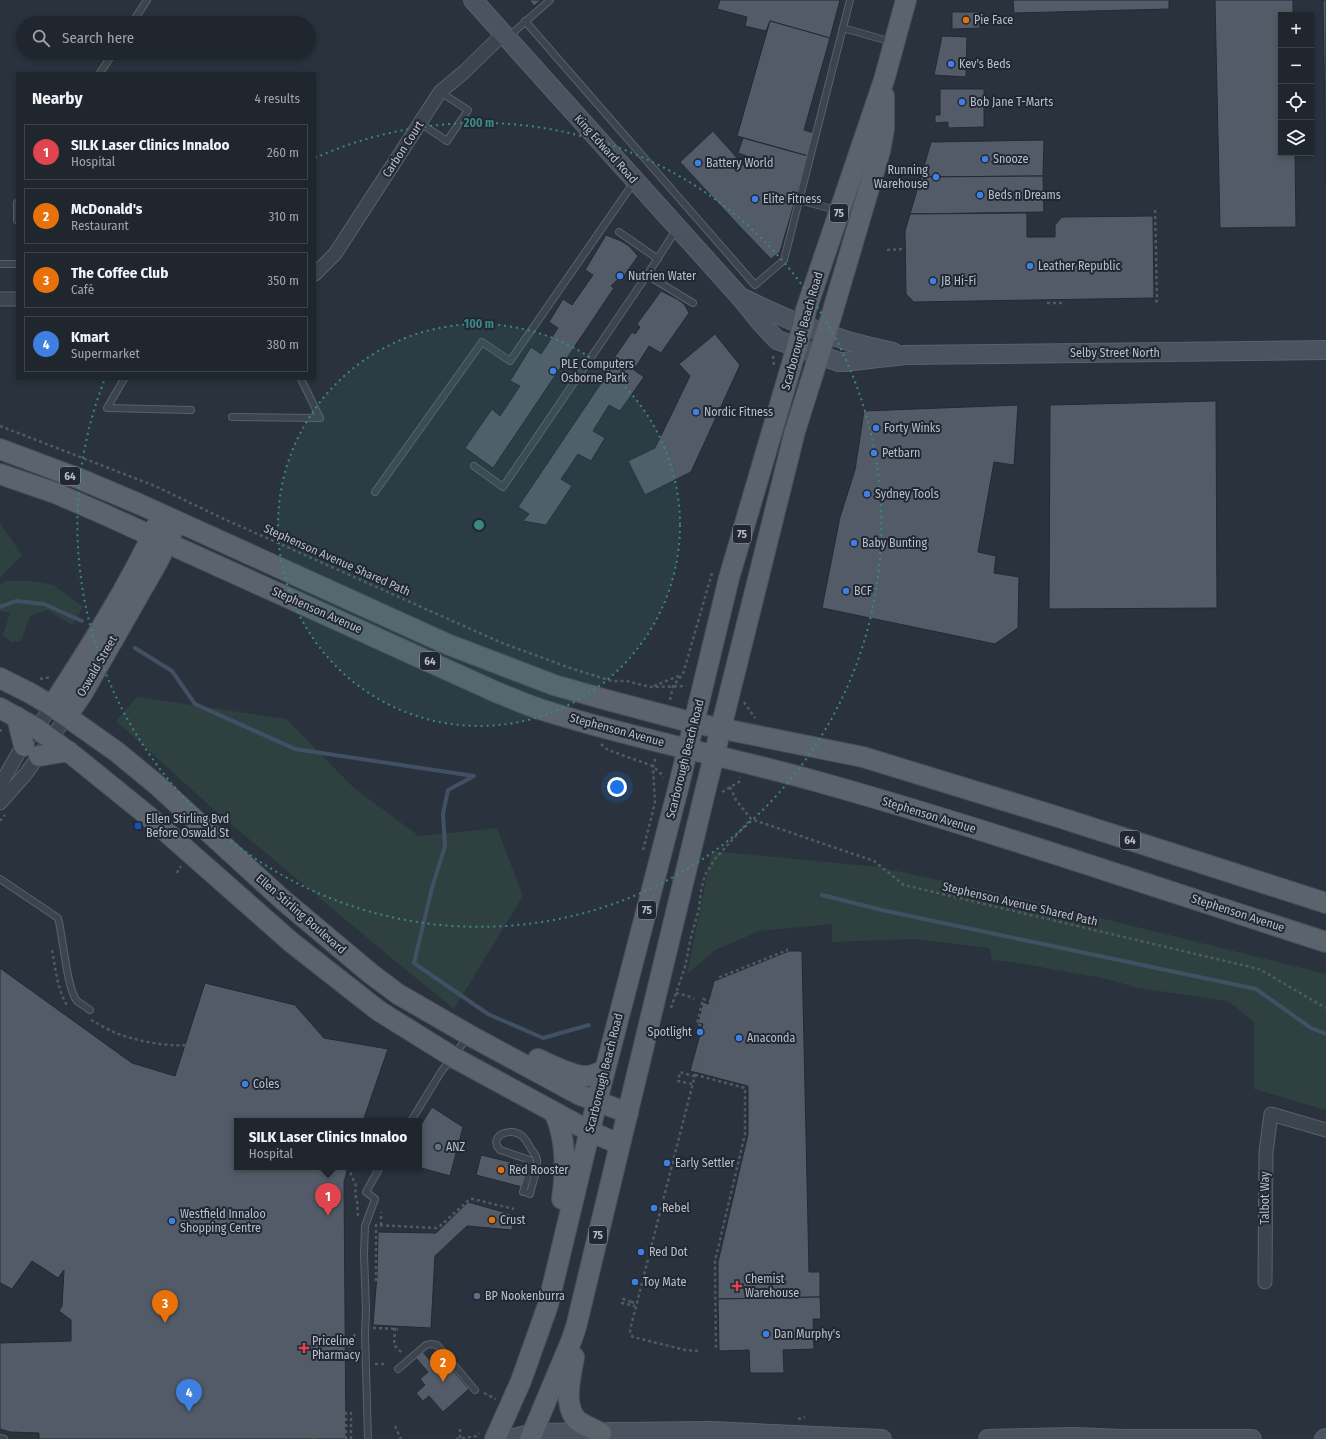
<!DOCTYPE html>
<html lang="en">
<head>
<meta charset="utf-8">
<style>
  body { margin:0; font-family:"Fira Sans Condensed",sans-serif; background:#2c323a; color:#f1f3f6 }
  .controls { position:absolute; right:12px; top:12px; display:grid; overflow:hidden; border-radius:0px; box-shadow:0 2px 6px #0003 }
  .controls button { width:36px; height:36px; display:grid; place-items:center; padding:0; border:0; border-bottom:1px solid #3c434a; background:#1f262e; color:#f1f3f6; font:20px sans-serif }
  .you { position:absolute; left:617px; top:787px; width:14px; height:14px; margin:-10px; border:3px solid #fff; border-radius:50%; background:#1a73e8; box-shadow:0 0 0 6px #1a73e833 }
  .badge { display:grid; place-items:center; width:26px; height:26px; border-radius:50%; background:#db2777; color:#fff; font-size:13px; font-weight:700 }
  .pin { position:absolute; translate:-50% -33px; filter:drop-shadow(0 1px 2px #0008) }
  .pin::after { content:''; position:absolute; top:21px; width:14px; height:12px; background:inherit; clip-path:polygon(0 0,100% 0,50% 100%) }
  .popup { position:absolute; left:234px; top:1118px; width:188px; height:52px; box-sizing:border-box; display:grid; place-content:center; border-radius:0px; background:#1f262e; filter:drop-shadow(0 1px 3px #0005); font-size:13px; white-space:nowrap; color:#a1a5aa }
  .popup b { font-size:15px; color:#f1f3f6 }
  .popup::after { content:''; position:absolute; left:50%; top:100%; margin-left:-8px; border:8px solid transparent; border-top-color:#1f262e }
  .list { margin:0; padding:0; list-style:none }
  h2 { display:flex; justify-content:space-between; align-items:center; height:52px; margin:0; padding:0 16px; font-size:17px }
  h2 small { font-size:13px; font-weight:400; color:#a1a5aa }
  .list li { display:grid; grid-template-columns:26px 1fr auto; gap:12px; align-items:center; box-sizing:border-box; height:56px; margin:0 8px 8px; padding:0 8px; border:1px solid #3c434a; border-radius:0px }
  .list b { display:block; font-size:15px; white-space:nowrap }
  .list p { margin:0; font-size:13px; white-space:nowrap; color:#a1a5aa }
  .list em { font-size:13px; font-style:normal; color:#a1a5aa }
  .icon { flex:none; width:22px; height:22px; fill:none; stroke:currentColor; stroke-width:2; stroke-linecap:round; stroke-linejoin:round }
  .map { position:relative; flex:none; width:1326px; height:1439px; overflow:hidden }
  .search { position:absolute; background:#1f262e; box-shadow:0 2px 6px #0003; left:16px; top:16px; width:300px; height:44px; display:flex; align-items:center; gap:10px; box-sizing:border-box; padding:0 14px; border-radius:22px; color:#a1a5aa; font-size:15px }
  .panel { position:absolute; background:#1f262e; box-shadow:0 2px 6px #0003; left:16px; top:72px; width:300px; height:308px; border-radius:0px }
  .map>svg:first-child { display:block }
  .green { fill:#2e4040 }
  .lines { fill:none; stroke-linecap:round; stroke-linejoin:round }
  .stream { stroke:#415064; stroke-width:4 }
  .building { fill:#525b67; stroke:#232a35 }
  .service-casing { stroke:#5a616b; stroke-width:8 }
  .minor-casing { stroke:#5a616b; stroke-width:15 }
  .secondary-casing { stroke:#5a616b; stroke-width:20 }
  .primary-casing { stroke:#494f5a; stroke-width:22 }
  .path { stroke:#4d5d5f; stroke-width:2.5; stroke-dasharray:3 3; stroke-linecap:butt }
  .service { stroke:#3c444d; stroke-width:6 }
  .minor { stroke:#3c444d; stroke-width:13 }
  .secondary { stroke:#4b5360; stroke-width:18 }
  .primary { stroke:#5b636d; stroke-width:20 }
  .path-bridge { stroke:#4d5d5f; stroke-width:2.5; stroke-dasharray:3 3; stroke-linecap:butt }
  .ring { fill:none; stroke:#3a8884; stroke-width:2; stroke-dasharray:2 4 }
  .food-dot { fill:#e8710a; stroke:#212833; stroke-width:1.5 }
  .shop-dot { fill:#3f7fe0; stroke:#212833; stroke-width:1.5 }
  .transit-dot { fill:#1a4fb4; stroke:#212833; stroke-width:1.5 }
  .service-dot { fill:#5c6f8a; stroke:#212833; stroke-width:1.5 }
  .health-dot { fill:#e0444e; stroke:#212833; stroke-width:1.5 }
  .labels { text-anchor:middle; stroke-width:4; stroke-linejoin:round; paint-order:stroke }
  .shield { fill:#212833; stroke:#8b929b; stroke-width:1 }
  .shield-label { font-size:11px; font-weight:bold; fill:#b9bfc8 }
  .poi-label { font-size:12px; fill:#b9bfc8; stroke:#212833; text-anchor:start }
  .street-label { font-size:12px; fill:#b9bfc8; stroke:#212833 }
  .centre { fill:#3a8884; stroke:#212833; stroke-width:2 }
  .ring-label { font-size:12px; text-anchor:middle; font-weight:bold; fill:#3a8884; stroke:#212833; stroke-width:4; stroke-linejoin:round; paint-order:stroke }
</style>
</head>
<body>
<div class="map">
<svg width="1326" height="1439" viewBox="0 0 1326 1439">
  <rect width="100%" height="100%" fill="#29323d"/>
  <g class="green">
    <polygon points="0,523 22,555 0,578"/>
    <polygon points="8,581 29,581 54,585 83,607 72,625 47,610 30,616 21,641 11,642 3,635 10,613 0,611 0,584"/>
    <polygon points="137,697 286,719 354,788 419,836 497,828 523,896 454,1009 390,957 211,807 116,721"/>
    <polygon points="712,851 879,867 1016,897 1326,974 1326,1110 1254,1089 1254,1022 1228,1001 1138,988 1107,979 1018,963 992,960 990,948 914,939 832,942 832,924 760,931 715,950 687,974"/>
  </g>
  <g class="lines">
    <g class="stream">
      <polyline points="0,607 16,601 44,604 82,621"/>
      <polyline points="135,648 172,671 195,704 295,749 474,776 448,790 443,814 445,846 432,888 414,963 488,1014 543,1038 589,1025"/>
      <polyline points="822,895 886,911 1256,989 1311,1028 1326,1034"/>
    </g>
  </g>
  <g class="building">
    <polygon points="529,0 541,0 534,6"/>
    <polygon points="720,0 840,0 830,38 770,21 766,31 745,26 747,17 717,9"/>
    <polygon points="1013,0 1169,0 1169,9 1014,13"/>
    <polygon points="1215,0 1293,0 1293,15 1281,15 1281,153 1295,153 1296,227 1220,228"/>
    <polygon points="1323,0 1326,0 1326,183"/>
    <polygon points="952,12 979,12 980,28 952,29"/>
    <polygon points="770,21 830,38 804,130 814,133 808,156 737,136"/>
    <polygon points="942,36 967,37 966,77 934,75"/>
    <polygon points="940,89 984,89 984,127 948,128 948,122 935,123 935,115 940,115"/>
    <polygon points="713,131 747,169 752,158 738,153 743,138 808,156 780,252 771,259 742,229 680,162"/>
    <polygon points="1044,140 1043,176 921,177 931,142"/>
    <polygon points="1043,176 1044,212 910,214 921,177"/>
    <polygon points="1027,213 1027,237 1055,237 1055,225 1062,217 1153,216 1154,298 914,302 906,294 905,231 910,214"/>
    <polygon points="606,235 621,241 629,246 638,256 620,282 617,280 611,286 614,288 493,468 465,448 492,409 500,416 520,386 510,381 531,347 541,354 558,328 549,322 563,299 572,305 593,275 585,270"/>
    <polygon points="661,291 677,299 684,304 689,313 661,353 649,346 634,370 644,377 620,411 609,405 593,431 605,438 591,461 578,454 561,479 572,486 546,525 523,521 529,514 518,507 610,370 607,368 632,332 635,334 640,327 637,324"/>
    <polygon points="715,334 740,365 691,472 645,495 628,461 655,448 690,376 679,364"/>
    <polygon points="1216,401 1217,608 1049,609 1050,405"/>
    <polygon points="1018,405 1014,465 994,462 978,552 996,556 994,573 1019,577 1018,628 995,644 822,608 840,517 855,470 864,411"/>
    <polygon points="789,951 802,951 809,1272 820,1272 820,1297 718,1299 718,1262 748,1134 748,1086 690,1071 703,1024 698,1023 703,1002 708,1004 714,981"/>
    <polygon points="0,968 132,1063 175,1076 205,983 295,1005 324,1038 388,1049 363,1121 237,1121 237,1167 348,1167 344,1182 346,1439 39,1439 39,1433 10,1432 0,1429 0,1343 71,1341 71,1320 59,1311 62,1306 64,1270 58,1278 32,1261 12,1289 0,1283"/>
    <polygon points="432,1107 463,1127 450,1176 418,1167 419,1167 419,1128"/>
    <polygon points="481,1155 527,1166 522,1187 476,1175"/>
    <polygon points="468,1202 514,1215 512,1230 467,1226 435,1256 431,1328 373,1325 377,1275 378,1232 436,1233"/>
    <polygon points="820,1297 821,1319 813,1319 814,1349 783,1350 784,1373 750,1373 749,1350 719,1351 718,1299"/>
    <polygon points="422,1351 434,1365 442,1358 469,1389 443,1412 429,1396 423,1401 416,1393 425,1385 420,1379 428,1372 415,1357"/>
  </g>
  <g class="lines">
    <defs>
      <g id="service">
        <polyline points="525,21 755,285 784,260 850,0"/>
        <polyline points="132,23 147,0"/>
        <polyline points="843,28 892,42"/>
        <polyline points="508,37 550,0"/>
        <polyline points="100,73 113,53"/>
        <polyline points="420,123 447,141 468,110 440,92"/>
        <polyline points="799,200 836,210"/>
        <polyline points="17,203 17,220"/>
        <polyline points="619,232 658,259"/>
        <polyline points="0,264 17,264"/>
        <polyline points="647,275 693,303"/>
        <polyline points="124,379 107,408 191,410"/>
        <polyline points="232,417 320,418 301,379"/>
        <polyline points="474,466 503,487 647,275 676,230"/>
        <polyline points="375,492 482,342 510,361 634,182"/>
        <path d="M0,879L58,918C63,936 67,990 77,1001C81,1004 86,1007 90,1010"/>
        <polyline points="411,1121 441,1072 467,1038"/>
        <path d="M523,1192L530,1169V1160L500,1150C487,1136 511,1126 522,1136C526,1139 528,1144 531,1149C534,1153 538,1157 537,1163C537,1173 532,1184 530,1194L527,1193"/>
        <polyline points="398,1369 426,1345 431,1344 437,1345 475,1390"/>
        <polyline points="0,1438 4,1439"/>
        <polyline points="368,1439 365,1335 366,1309 364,1254 365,1226 375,1199 366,1192 380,1167"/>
      </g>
      <g id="minor">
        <polyline points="315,274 335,254 440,92 464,72 503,34"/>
        <polyline points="0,299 17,299"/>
        <polyline points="1,801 2,782 19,752 52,706"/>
        <polyline points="0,803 25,775 67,716"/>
        <polyline points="1265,1282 1266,1152 1271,1114 1326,1130"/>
      </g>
      <g id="secondary">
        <polyline points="473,0 740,297 761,323 777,340 839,362 844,362 905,355 1326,350"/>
        <path d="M745,299C777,315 810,329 845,340C860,345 877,348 893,352"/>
        <polyline points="510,1439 533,1433 710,1431 882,1439"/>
        <polyline points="988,1439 1074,1437 1123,1439 1252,1439"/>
        <polyline points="1324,1439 1326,1438"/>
      </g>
      <g id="primary">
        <polyline points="0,449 80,479 139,504 447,644 554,685 607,700 694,723 863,757 1055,816 1326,903"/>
        <path d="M0,474L55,493L99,512L496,692C514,699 531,707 549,712C638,740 730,757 819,782C990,830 1157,888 1326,942"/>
        <polyline points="0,678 30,693 52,706 117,752 157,785 283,900 370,973 398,994 469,1035 580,1095 628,1113"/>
        <path d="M52,706C90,647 128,588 157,525"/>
        <polyline points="0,708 36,728 74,756 147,815 291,942 379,1011 453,1057 589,1131 619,1144"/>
        <polyline points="67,716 82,694 158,561 173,530"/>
        <polyline points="17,717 24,746"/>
        <polyline points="39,756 68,751"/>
        <path d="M538,1059C548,1064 576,1077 586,1076C593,1076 598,1073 605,1070"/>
        <path d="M555,1114C567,1141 566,1171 562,1199"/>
        <path d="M574,1357C571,1375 562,1407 578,1421C585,1426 594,1429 601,1433"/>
        <polyline points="495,1439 521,1381 548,1305 597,1101 678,789 729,578 803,326 806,310 884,80 906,0"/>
        <polyline points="530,1439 572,1339 576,1327 706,788 795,431 831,317 880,151 884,129 884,96"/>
      </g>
    </defs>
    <use href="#service" class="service-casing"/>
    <use href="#minor" class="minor-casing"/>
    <use href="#secondary" class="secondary-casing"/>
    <use href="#primary" class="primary-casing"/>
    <g class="path">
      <polyline points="887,250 903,249"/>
      <polyline points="1155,301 1157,301 1155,207"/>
      <polyline points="1047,303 1065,303"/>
      <polyline points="773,356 774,365"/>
      <polyline points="0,426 155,486 224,519 502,643 573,669 612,681 626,681 651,687 686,686"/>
      <polyline points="40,679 51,677"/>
      <polyline points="654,686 681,675"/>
      <polyline points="670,700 673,686 683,674 712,573"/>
      <polyline points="744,702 755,718"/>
      <polyline points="0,732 1,728"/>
      <polyline points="601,744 608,750 653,766 664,777"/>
      <polyline points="730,787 736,800 751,819 874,861 904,885 1259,969 1326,1008"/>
      <polyline points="722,792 739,782 740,777"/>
      <polyline points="0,821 5,815"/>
      <polyline points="643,850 655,803 653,766 656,757"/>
      <polyline points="177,873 181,866"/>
      <path d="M52,950C56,970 57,990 68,1007"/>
      <polyline points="676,993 691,997 694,999"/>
      <polyline points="671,1008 676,993 685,967 691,937 699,909 701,891 705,875 715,859 751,819"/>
      <path d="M91,1020C99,1024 108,1030 116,1033C136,1041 167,1047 188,1045"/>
      <polyline points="707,1027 697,1024 703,999 714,1002"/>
      <polyline points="696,1076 696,1075 745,1088 745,1134 715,1261 716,1351"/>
      <polyline points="692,1084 678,1081 680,1072 693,1076"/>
      <polyline points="348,1167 356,1186 355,1195 357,1199 358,1216"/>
      <polyline points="381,1225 381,1212"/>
      <polyline points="376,1281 376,1225 436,1228 439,1227 470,1199 473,1199 514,1209"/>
      <polyline points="631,1302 623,1299 622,1303 635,1306"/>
      <polyline points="373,1328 398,1329"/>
      <polyline points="395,1328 394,1345 403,1354"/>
      <polyline points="698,1351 685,1350 633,1337 631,1335 630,1330 720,977 788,950"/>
      <polyline points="351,1353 349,1347 355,1334"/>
      <polyline points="375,1364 387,1364"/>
      <polyline points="484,1393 496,1399"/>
      <polyline points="798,1419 805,1417"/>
      <polyline points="395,1426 401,1439"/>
      <polyline points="460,1429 460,1438"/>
      <polyline points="313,1439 314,1432"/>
      <polyline points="346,1439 346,1413 351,1413 351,1439"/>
      <polyline points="456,1439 477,1436 479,1433"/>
    </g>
    <use href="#service" class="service"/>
    <use href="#minor" class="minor"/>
    <use href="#secondary" class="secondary"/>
    <use href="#primary" class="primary"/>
    <g class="path-bridge">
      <polyline points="693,1076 696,1076"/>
      <polyline points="631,1302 638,1303"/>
    </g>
  </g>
  <circle cx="479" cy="525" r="201" fill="#3a8884" fill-opacity=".12"/>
  <g class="ring">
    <circle cx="479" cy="525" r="201"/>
    <path d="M315 158A402 402 0 1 1 104 381"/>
  </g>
  <g class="food-dot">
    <circle cx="966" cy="20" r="4"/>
    <circle cx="501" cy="1170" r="4"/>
    <circle cx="492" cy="1220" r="4"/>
  </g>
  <g class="shop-dot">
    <circle cx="951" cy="64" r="4"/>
    <circle cx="962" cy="102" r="4"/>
    <circle cx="985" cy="159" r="4"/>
    <circle cx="698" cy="163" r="4"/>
    <circle cx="936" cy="177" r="4"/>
    <circle cx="980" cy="195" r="4"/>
    <circle cx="755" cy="199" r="4"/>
    <circle cx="1030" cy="266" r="4"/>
    <circle cx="620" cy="276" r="4"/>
    <circle cx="933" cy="281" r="4"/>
    <circle cx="553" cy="371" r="4"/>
    <circle cx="696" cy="412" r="4"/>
    <circle cx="876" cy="428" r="4"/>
    <circle cx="874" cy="453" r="4"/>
    <circle cx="867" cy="494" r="4"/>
    <circle cx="854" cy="543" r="4"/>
    <circle cx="846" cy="591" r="4"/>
    <circle cx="700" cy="1032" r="4"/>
    <circle cx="739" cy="1038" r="4"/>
    <circle cx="245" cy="1084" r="4"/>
    <circle cx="667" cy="1163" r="4"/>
    <circle cx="654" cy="1208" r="4"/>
    <circle cx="172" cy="1221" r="4"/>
    <circle cx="641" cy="1252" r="4"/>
    <circle cx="635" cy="1282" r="4"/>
    <circle cx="766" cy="1334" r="4"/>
  </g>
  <rect class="transit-dot" x="134" y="822" width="8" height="8" rx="2"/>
  <g class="service-dot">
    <circle cx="438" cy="1147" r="4"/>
    <circle cx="477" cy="1296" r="4"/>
  </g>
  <g class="health-dot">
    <path d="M735 1280h4v4h4v4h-4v4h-4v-4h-4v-4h4z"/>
    <path d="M302 1342h4v4h4v4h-4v4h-4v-4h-4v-4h4z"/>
  </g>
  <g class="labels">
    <g class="shield">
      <rect x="830" y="204" width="18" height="18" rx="3"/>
      <rect x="60" y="467" width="20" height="18" rx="3"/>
      <rect x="733" y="525" width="18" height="18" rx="3"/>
      <rect x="420" y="652" width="20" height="18" rx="3"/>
      <rect x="1120" y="831" width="20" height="18" rx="3"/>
      <rect x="638" y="901" width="18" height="18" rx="3"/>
      <rect x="589" y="1226" width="18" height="18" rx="3"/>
    </g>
    <g class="shield-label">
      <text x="839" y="217">75</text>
      <text x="70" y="480">64</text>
      <text x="742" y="538">75</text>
      <text x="430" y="665">64</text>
      <text x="1130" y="844">64</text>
      <text x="647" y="914">75</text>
      <text x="598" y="1239">75</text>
    </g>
    <g class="poi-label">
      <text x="974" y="24">Pie Face</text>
      <text x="959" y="68">Kev's Beds</text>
      <text x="970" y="106">Bob Jane T-Marts</text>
      <text x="993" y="163">Snooze</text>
      <text x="706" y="167">Battery World</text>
      <text x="928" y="174" text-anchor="end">Running<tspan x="928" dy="14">Warehouse</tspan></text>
      <text x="988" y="199">Beds n Dreams</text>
      <text x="763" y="203">Elite Fitness</text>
      <text x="1038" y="270">Leather Republic</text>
      <text x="628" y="280">Nutrien Water</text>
      <text x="941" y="285">JB Hi-Fi</text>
      <text x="561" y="368">PLE Computers<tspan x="561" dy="14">Osborne Park</tspan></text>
      <text x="704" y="416">Nordic Fitness</text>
      <text x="884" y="432">Forty Winks</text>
      <text x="882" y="457">Petbarn</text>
      <text x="875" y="498">Sydney Tools</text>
      <text x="862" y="547">Baby Bunting</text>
      <text x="854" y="595">BCF</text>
      <text x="146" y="823">Ellen Stirling Bvd<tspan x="146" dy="14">Before Oswald St</tspan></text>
      <text x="692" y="1036" text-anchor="end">Spotlight</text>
      <text x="747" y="1042">Anaconda</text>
      <text x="253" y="1088">Coles</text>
      <text x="446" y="1151">ANZ</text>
      <text x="675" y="1167">Early Settler</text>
      <text x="509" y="1174">Red Rooster</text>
      <text x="662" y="1212">Rebel</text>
      <text x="180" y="1218">Westfield Innaloo<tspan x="180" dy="14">Shopping Centre</tspan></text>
      <text x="500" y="1224">Crust</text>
      <text x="649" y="1256">Red Dot</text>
      <text x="745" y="1283">Chemist<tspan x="745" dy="14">Warehouse</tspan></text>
      <text x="643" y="1286">Toy Mate</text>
      <text x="485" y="1300">BP Nookenburra</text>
      <text x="774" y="1338">Dan Murphy's</text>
      <text x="312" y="1345">Priceline<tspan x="312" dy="14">Pharmacy</tspan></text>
    </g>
    <g class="street-label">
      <text transform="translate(403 149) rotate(-57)" y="4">Carbon Court</text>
      <text transform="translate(606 149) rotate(48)" y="4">King Edward Road</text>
      <text transform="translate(802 331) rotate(-74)" y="4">Scarborough Beach Road</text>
      <text x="1115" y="357">Selby Street North</text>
      <text transform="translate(337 560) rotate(24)" y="4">Stephenson Avenue Shared Path</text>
      <text transform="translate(317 610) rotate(24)" y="4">Stephenson Avenue</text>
      <text transform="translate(97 666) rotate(-60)" y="4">Oswald Street</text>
      <text transform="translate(617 730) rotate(15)" y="4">Stephenson Avenue</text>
      <text transform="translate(685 759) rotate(-76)" y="4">Scarborough Beach Road</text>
      <text transform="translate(929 815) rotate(17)" y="4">Stephenson Avenue</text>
      <text transform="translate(1020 904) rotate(13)" y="4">Stephenson Avenue Shared Path</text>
      <text transform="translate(1238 913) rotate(18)" y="4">Stephenson Avenue</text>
      <text transform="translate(301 914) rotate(41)" y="4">Ellen Stirling Boulevard</text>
      <text transform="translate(604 1073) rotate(-76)" y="4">Scarborough Beach Road</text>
      <text transform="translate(1265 1198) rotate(-90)" y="4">Talbot Way</text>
    </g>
  </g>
  <circle cx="479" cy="525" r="6" class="centre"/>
  <g class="ring-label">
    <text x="479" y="127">200 m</text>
    <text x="479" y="328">100 m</text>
  </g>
</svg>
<div class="controls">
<button>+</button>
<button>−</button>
<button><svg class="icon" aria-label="locate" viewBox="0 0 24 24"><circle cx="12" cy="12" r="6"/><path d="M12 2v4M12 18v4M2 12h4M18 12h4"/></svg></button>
<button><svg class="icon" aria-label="layers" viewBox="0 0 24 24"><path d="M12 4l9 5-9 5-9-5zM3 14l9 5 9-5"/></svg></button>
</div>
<div class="you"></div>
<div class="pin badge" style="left:328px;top:1216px;background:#e0444e">1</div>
<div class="popup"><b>SILK Laser Clinics Innaloo</b>Hospital</div>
<div class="pin badge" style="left:443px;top:1382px;background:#e8710a">2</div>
<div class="pin badge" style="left:165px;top:1323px;background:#e8710a">3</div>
<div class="pin badge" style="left:189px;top:1412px;background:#3f7fe0">4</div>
<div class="search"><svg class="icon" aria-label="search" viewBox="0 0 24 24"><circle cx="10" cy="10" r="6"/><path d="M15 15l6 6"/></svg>Search here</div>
<section class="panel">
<h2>Nearby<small>4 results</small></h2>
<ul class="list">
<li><span class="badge" style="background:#e0444e">1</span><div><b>SILK Laser Clinics Innaloo</b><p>Hospital</p></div><em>260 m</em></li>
<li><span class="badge" style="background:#e8710a">2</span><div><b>McDonald's</b><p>Restaurant</p></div><em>310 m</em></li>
<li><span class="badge" style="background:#e8710a">3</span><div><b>The Coffee Club</b><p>Café</p></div><em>350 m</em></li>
<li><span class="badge" style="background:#3f7fe0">4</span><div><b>Kmart</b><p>Supermarket</p></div><em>380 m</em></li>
</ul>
</section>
</div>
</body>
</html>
